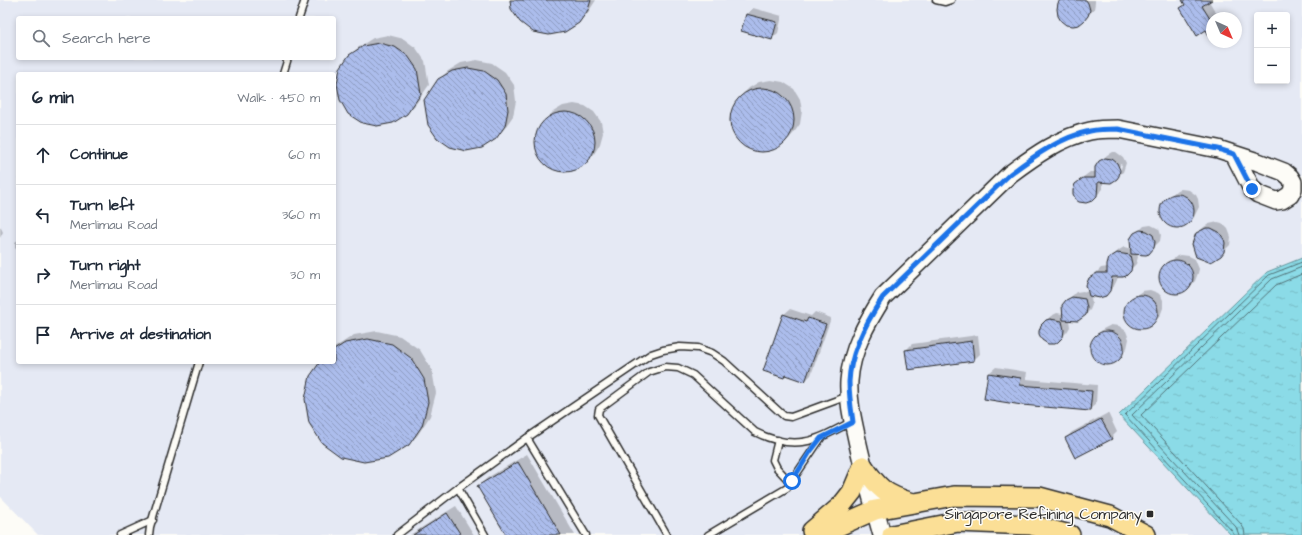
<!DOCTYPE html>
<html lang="en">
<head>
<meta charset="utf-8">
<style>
  body { margin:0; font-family:"Architects Daughter",sans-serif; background:#f2f2f3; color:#1f2937 }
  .controls { position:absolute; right:12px; top:12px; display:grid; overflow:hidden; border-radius:4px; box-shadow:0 2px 6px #0003 }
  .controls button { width:36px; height:36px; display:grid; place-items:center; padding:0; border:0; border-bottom:1px solid #e0e1e3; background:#fff; color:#1f2937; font:20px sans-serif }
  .compass { position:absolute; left:1206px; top:12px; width:36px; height:36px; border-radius:50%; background:#fff; box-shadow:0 2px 6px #0003; rotate:136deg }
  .stop { position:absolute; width:12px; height:12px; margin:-9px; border:3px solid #1a73e8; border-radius:50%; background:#fff }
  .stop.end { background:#1a73e8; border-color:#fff; box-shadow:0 1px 4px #0008 }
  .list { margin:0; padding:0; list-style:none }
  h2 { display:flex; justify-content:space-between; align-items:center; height:52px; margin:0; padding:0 16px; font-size:17px }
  h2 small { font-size:13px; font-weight:400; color:#747a83 }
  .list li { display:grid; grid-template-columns:26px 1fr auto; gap:12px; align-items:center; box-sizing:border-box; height:60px; padding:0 16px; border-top:1px solid #e0e1e3 }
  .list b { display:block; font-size:15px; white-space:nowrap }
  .list p { margin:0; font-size:13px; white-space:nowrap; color:#747a83 }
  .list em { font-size:13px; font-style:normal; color:#747a83 }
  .icon { flex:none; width:22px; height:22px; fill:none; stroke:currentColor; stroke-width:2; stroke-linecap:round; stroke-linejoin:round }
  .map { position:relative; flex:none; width:1302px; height:535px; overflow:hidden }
  .search { position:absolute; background:#fff; box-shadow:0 2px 6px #0003; left:16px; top:16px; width:320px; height:44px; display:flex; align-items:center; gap:10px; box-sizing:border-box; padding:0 14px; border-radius:4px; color:#747a83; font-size:15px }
  .panel { position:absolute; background:#fff; box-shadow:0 2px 6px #0003; left:16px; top:72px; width:320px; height:292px; border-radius:4px }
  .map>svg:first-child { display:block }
  .built { fill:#e5e9f4; fill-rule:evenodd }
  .water { fill:url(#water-ripples); stroke:#65959c }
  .shadow { fill:#0003 }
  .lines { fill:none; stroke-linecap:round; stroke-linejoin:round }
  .shore { stroke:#517176; stroke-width:1 }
  .building { fill:url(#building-back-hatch); stroke:#2b2b2b }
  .lane-casing { stroke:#2b2b2b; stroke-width:9 }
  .secondary-casing { stroke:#2b2b2b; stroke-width:20 }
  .primary-casing { stroke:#2b2b2b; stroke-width:22 }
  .lane { stroke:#fdfcf7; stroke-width:6 }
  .secondary { stroke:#fdfcf7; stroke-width:17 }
  .primary { stroke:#fbdf96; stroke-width:19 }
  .route { stroke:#1a73e8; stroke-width:5 }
  .poi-dot { fill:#2b2b2b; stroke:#fdfcf7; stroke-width:1.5 }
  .labels { text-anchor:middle; stroke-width:3; stroke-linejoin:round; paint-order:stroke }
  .poi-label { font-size:15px; fill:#2b2b2b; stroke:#fdfcf7; text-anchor:end }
</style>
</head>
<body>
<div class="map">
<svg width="1302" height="535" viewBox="0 0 1302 535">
  <defs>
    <pattern id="water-ripples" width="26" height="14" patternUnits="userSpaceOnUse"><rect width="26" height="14" fill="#8bdbe7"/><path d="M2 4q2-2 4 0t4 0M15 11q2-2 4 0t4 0" fill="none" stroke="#78bcc6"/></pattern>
    <pattern id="building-back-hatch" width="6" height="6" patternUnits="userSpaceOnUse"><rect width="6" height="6" fill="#acbdec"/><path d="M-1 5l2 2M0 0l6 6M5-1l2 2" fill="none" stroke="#8c9abf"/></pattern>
  </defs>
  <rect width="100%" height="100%" fill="#fdfcf7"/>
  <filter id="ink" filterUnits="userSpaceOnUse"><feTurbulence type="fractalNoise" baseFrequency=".025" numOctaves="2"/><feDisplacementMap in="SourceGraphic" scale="8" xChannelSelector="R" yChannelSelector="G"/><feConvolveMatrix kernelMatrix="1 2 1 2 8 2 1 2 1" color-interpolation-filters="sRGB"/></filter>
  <g filter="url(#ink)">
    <path class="built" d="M0,0H1302V258L1267,272L1119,415L1231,535H38L0,496ZM1257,15H1287V81H1257ZM18,18H334V58H18ZM1212,18H1236V42H1212ZM18,74H334V362H18Z"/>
    <polygon class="water" points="1302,258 1302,535 1231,535 1119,415 1267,272"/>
    <g class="shadow">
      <polygon points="511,0 596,0 587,14 578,22"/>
      <polygon points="1061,0 1095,0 1095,3 1094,9 1084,20"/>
      <polygon points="1183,0 1210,0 1209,1 1219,18 1212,18 1212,33 1181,8 1185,4"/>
      <polygon points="753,8 782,16 778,33 771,39 742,31 747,14"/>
      <polygon points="388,35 404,39 416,48 425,61 429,85 415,105 406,114 350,56 359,47 373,38"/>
      <polygon points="477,60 492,63 505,72 514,85 516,101 513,116 504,129 495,138 439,80 448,71 461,63"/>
      <polygon points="771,80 783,82 794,89 800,99 802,111 800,124 793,134 784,143 773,149 761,152 749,149 739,142 732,132 730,120 733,108 740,97 749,88 759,82"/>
      <polygon points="574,104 585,106 594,112 601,122 603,133 600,144 594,154 585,162 575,169 564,171 553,168 544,162 537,152 536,141 538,130 545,121 553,112 563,106"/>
      <polygon points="1112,152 1116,152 1123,157 1126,163 1123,172 1119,175 1122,165 1120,164 1117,176 1103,182 1103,189 1091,201 1076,184 1082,178 1090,172 1096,172 1100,162 1107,155"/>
      <polygon points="1181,189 1189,190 1196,195 1198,199 1199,207 1194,217 1187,223 1181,226 1173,226 1165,222 1161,215 1162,206 1164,202 1170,196 1177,190"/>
      <polygon points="1218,222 1222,223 1228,229 1231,237 1230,245 1220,255 1197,234 1204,227 1209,224"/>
      <polygon points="1151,225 1159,229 1161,235 1160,241 1148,253 1137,254 1138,257 1136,264 1125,275 1118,276 1117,280 1114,286 1108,293 1091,296 1092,305 1090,310 1083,317 1069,320 1070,327 1067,332 1060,339 1044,322 1051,316 1057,313 1063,314 1065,303 1076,292 1083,291 1090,293 1090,279 1101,268 1108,267 1112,257 1119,250 1124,247 1132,249 1138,232 1144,226"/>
      <polygon points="0,226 3,232 0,238"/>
      <polygon points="18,240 18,251 15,248 15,242"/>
      <polygon points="1181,255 1189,256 1195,259 1199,269 1198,273 1195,281 1188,288 1180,293 1176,293 1168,291 1165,289 1161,281 1161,273 1163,269 1170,262 1177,256"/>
      <polygon points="1150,290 1158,293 1161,296 1163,300 1163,308 1160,316 1150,326 1146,327 1137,328 1130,323 1126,316 1126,308 1138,294 1142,291"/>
      <polygon points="790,309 811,316 815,312 831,318 811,375 805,381 786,374 783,377 783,315"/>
      <polygon points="1111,325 1119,326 1126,331 1129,339 1127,348 1118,358 1111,363 1102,363 1095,359 1091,351 1092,343 1094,339 1103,329"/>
      <polygon points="377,331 400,336 420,350 432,370 436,393 430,416 417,436 408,444 321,362 334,362 334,348 354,335"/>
      <polygon points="978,335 980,354 974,360 908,369 906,350 912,344"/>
      <polygon points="996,367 1027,372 1026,379 1097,385 1096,404 1089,410 985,398 989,373"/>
      <polygon points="1108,413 1117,432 1111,438 1066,438 1072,432"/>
      <polygon points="527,454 575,535 507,535 479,486 487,478"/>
      <polygon points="456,506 474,535 410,535"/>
    </g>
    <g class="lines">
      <g class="shore">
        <polyline points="1234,535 1232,531 1125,415 1269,275 1302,262"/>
        <polyline points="1239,535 1236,527 1132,415 1272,279 1302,267"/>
        <polyline points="1245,535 1244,529 1241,524 1141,415 1276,285 1302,274"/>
      </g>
    </g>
    <g class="building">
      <polygon points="510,0 591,0 588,10 579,23 565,32 549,35 533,32 520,22 511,9"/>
      <polygon points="1060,0 1086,0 1088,3 1090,10 1088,16 1084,21 1079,25 1073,26 1066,25 1061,21 1058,16 1057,9 1058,3"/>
      <polygon points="1182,0 1212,0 1202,6 1212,22 1212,41 1206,30 1197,36 1180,8 1185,5"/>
      <polygon points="746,14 777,22 772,40 741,31"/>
      <polygon points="379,43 395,47 408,56 417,69 421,94 407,114 393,123 377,126 362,123 348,114 340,100 337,84 340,68 349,55 363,46"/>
      <polygon points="468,68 484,71 497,80 506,94 508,110 505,126 496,139 482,148 466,151 450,147 437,138 428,125 424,100 438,79 452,71"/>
      <circle cx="762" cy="120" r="32"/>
      <circle cx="565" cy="142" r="30"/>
      <polygon points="1105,158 1112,159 1117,163 1120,170 1119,176 1117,179 1111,183 1098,182 1097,196 1092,201 1086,203 1079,202 1076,200 1073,194 1073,190 1075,184 1083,178 1095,178 1095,167 1099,161"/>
      <circle cx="1177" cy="211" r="17"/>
      <polygon points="1206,228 1211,228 1219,232 1224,239 1225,243 1224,252 1221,256 1213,261 1209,262 1196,257 1192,244 1196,233"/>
      <polygon points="1140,230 1147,231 1153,235 1155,242 1154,248 1149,254 1146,255 1131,254 1130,239 1134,233"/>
      <polygon points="1117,253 1130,255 1132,264 1131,271 1126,276 1123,277 1112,277 1110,291 1106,296 1099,298 1089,296 1086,285 1089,278 1097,273 1107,273 1107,265 1109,258"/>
      <circle cx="1176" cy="277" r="17"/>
      <circle cx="1141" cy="312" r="17"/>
      <polygon points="1072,297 1085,299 1087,308 1086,315 1078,321 1063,320 1062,305 1066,300"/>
      <polygon points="783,314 806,322 808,318 826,324 805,382 785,375 784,378 763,371"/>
      <polygon points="1050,319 1062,321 1064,330 1063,337 1058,342 1055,344 1048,344 1042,340 1039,334 1039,331 1041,325 1046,320"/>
      <circle cx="1107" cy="348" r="17"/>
      <polygon points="368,339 392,344 411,358 424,379 428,402 422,426 409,445 388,458 364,462 341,457 322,443 309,423 305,399 310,376 320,362 334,362 334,350 345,343"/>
      <polygon points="972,341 974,361 908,370 905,350"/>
      <polygon points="988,373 1021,378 1020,385 1092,391 1090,411 1022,405 984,399"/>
      <polygon points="1101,419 1112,439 1075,458 1065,438"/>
      <polygon points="518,462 561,535 506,535 477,486"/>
      <polygon points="447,513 461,535 413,535"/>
    </g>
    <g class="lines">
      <defs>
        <g id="lane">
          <polyline points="936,0 945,2 951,0"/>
          <polyline points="299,18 305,0"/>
          <polyline points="283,74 288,58"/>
          <polyline points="527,438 586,535"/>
          <polyline points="778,440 773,460 777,468 791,483"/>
          <polyline points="458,488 485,535"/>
          <polyline points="120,535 153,520"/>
          <polyline points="149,535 150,527 199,362"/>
          <polyline points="397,535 458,488 527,438 651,354 663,350 680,347 698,348 712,353 724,361 784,416 791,417 848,396"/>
          <path d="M667,535L598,415L599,409L603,406L649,372L665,367L678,368L693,375L755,432C796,452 815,441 851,422"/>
          <polyline points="708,535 787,488 821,438"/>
        </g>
        <path id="secondary" d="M882,535C873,502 863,469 856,435C852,417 848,399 849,381C851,350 867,322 883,297L1010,174C1034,156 1061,137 1090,131C1099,129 1109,129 1118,129L1218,149L1258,162L1284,172L1290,177L1293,182V189L1290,195L1282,200L1276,201L1258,194L1252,189L1234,154"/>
        <g id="primary">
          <path d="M863,466C879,489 885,495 913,503"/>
          <polyline points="812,531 841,506 852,492 863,466"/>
          <polyline points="818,535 875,510 954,496 1039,497 1110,516 1146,535"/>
          <polyline points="892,535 958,522 1031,525 1070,535"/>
        </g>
      </defs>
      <use href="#lane" class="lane-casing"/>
      <use href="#secondary" class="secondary-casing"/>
      <use href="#primary" class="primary-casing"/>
      <use href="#lane" class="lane"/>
      <use href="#secondary" class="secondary"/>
      <use href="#primary" class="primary"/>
    </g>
  </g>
  <g class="lines" filter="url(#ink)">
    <path class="route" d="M792,481L810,452L821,438L853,422C851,408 849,395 849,382C850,352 867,321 883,297L1010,174C1034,156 1061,137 1090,131C1099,129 1109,129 1118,129L1218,149L1234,154L1252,189"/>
  </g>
  <rect class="poi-dot" x="1146" y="510" width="8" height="8" rx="2"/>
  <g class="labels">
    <g class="poi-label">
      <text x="1142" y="519">Singapore Refining Company</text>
    </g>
  </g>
</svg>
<div class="controls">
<button>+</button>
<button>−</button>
</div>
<svg class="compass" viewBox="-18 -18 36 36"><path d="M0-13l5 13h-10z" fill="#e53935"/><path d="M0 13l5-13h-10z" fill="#747a83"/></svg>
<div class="stop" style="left:792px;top:481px"></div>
<div class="stop end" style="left:1252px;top:189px"></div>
<div class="search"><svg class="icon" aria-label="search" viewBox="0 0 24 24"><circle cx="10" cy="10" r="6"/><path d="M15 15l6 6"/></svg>Search here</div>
<section class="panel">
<h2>6 min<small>Walk · 450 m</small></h2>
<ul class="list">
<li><svg class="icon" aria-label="ahead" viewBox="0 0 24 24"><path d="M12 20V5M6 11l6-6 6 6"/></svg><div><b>Continue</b></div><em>60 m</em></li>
<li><svg class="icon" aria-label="left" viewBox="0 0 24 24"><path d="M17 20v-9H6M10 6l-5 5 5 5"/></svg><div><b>Turn left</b><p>Merlimau Road</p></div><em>360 m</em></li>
<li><svg class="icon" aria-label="right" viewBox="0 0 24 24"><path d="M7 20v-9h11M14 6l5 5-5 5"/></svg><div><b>Turn right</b><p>Merlimau Road</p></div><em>30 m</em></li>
<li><svg class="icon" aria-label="arrive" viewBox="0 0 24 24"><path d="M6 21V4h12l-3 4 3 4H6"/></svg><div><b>Arrive at destination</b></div></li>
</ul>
</section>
</div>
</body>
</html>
